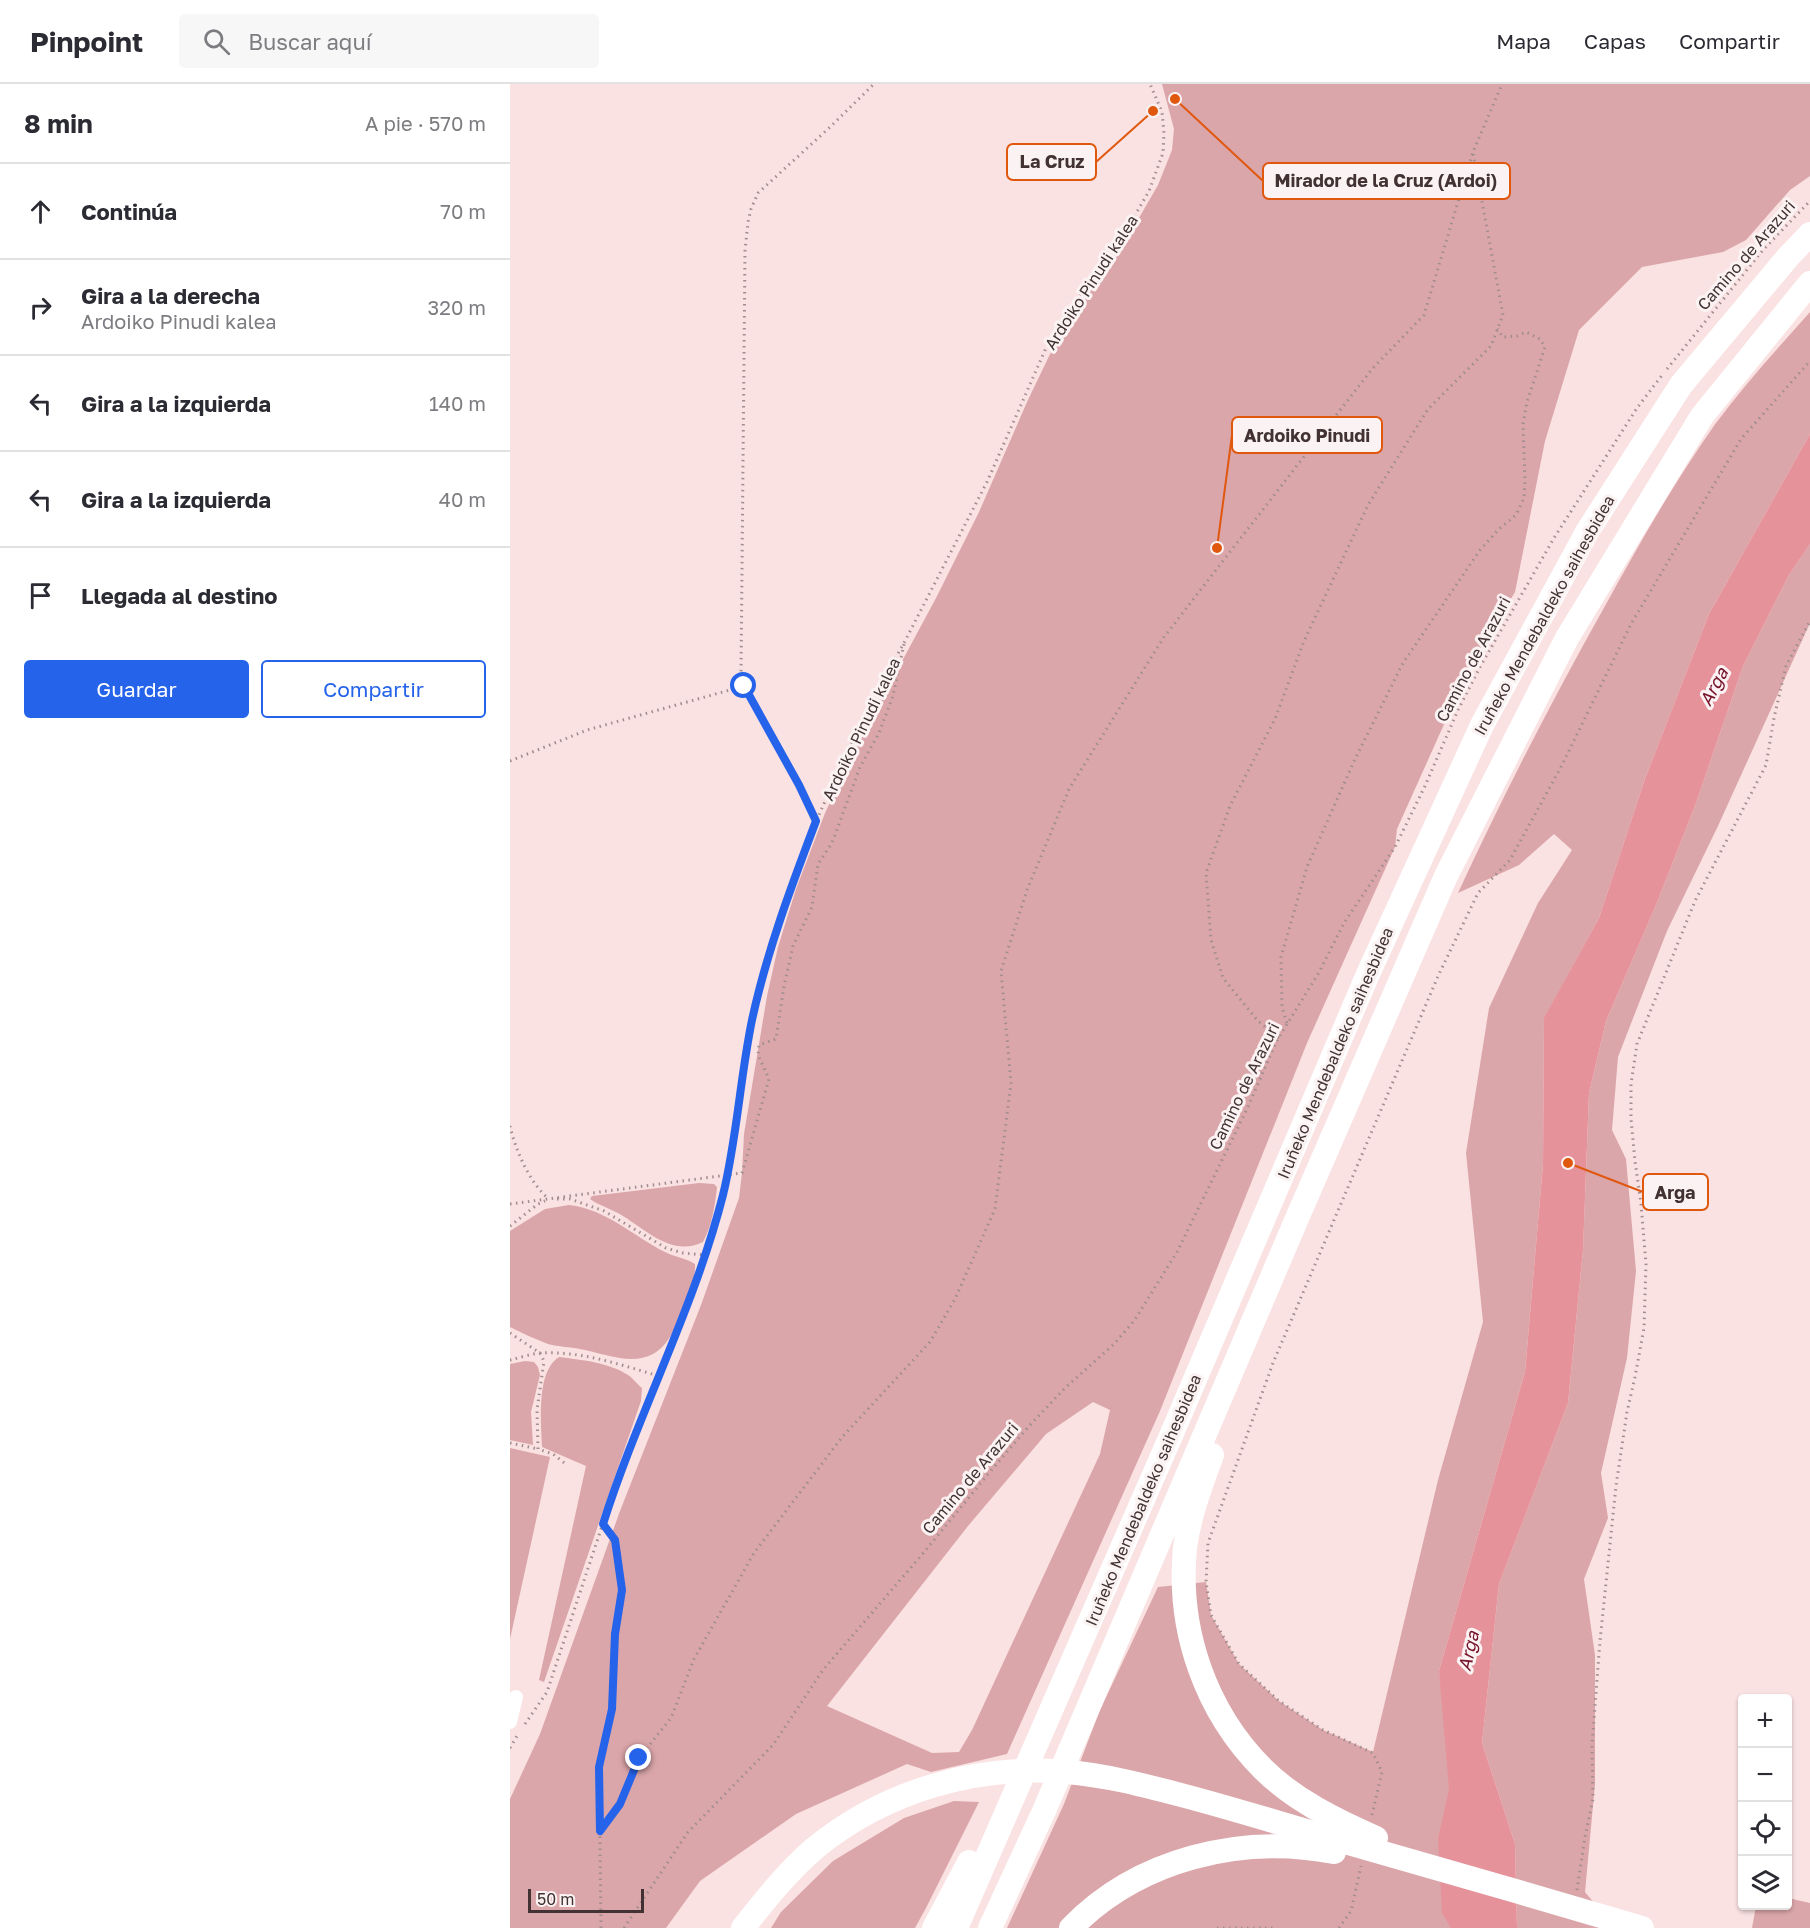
<!DOCTYPE html>
<html lang="es">
<head>
<meta charset="utf-8">
<style>
  body { margin:0; font-family:"Golos Text",sans-serif; background:#f7f7f7; color:#2b2b33 }
  .controls { position:absolute; right:18px; bottom:18px; display:grid; overflow:hidden; border-radius:6px; box-shadow:0 2px 4px #0004 }
  .controls button { width:54px; height:54px; display:grid; place-items:center; padding:0; border:0; border-bottom:2px solid #e1e1e2; background:#fff; color:#2b2b33; font:30px sans-serif }
  .scale { position:absolute; left:18px; bottom:15px; width:116px; box-sizing:border-box; padding-left:6px; border:3px solid #423233; border-top:0; font-size:16px; line-height:21px; white-space:nowrap; color:#423233; -webkit-text-stroke:4px #fbf3f3; paint-order:stroke }
  .stop { position:absolute; width:18px; height:18px; margin:-14px; border:4px solid #2563eb; border-radius:50%; background:#fff }
  .stop.end { background:#2563eb; border-color:#fff; box-shadow:0 2px 6px #0008 }
  .list { margin:0; padding:0; list-style:none }
  h2 { display:flex; justify-content:space-between; align-items:center; height:78px; margin:0; padding:0 24px; font-size:26px }
  h2 small { font-size:20px; font-weight:400; color:#7c7c81 }
  .list li { display:grid; grid-template-columns:39px 1fr auto; gap:18px; align-items:center; box-sizing:border-box; height:96px; padding:0 24px; border-top:2px solid #e1e1e2 }
  .list b { display:block; font-size:22px; white-space:nowrap }
  .list p { margin:0; font-size:20px; white-space:nowrap; color:#7c7c81 }
  .list em { font-size:20px; font-style:normal; color:#7c7c81 }
  .actions { display:flex; gap:12px; padding:18px 24px }
  .actions a { flex:1; padding:14px 0; border:2px solid #2563eb; border-radius:6px; text-align:center; font-size:21px; color:#2563eb }
  .actions .main { background:#2563eb; color:#fff }
  .icon { flex:none; width:33px; height:33px; fill:none; stroke:currentColor; stroke-width:2; stroke-linecap:round; stroke-linejoin:round }
  .map { position:relative; flex:none; width:1300px; height:1844px; overflow:hidden }
  header { display:flex; align-items:center; gap:36px; box-sizing:border-box; height:84px; padding:0 30px; background:#fff; border-bottom:2px solid #e1e1e2 }
  header strong { font-size:28px }
  nav { display:flex; gap:33px; margin-inline-start:auto; font-size:21px }
  .search { width:420px; height:54px; background:#f7f7f7; display:flex; align-items:center; gap:15px; box-sizing:border-box; padding:0 21px; border-radius:6px; color:#7c7c81; font-size:22px }
  main { display:flex }
  aside { flex:1; background:#fff }
  .map>svg:first-child { display:block }
  .green { fill:#dba6aa; fill-rule:evenodd }
  .water { fill:#e5929a }
  .lines { fill:none; stroke-linecap:round; stroke-linejoin:round }
  .path { stroke:#a18d8e; stroke-width:3; stroke-dasharray:1.5 4.5; stroke-linecap:butt }
  .street { stroke:#fff; stroke-width:14 }
  .highway { stroke:#fff; stroke-width:24 }
  .route { stroke:#2563eb; stroke-width:8 }
  .labels { text-anchor:middle; stroke-width:6; stroke-linejoin:round; paint-order:stroke }
  .street-label { font-size:16px; fill:#423233; stroke:#fbf3f3 }
  .water-label { font-size:18px; font-style:italic; fill:#76142b; stroke:#fbf3f3 }
  .leader { fill:none; stroke:#e0570e; stroke-width:2 }
  .callout-dot { fill:#e0570e; stroke:#fbf3f3; stroke-width:2 }
  .callout { fill:#fbf3f3; stroke:#e0570e; stroke-width:2 }
  .callout-label { font-size:18px; text-anchor:middle; font-weight:bold; fill:#423233 }
</style>
</head>
<body>
<header>
<strong>Pinpoint</strong>
<div class="search"><svg class="icon" aria-label="search" viewBox="0 0 24 24"><circle cx="10" cy="10" r="6"/><path d="M15 15l6 6"/></svg>Buscar aquí</div>
<nav><a>Mapa</a><a>Capas</a><a>Compartir</a></nav>
</header>
<main>
<aside>
<h2>8 min<small>A pie · 570 m</small></h2>
<ul class="list">
<li><svg class="icon" aria-label="ahead" viewBox="0 0 24 24"><path d="M12 20V5M6 11l6-6 6 6"/></svg><div><b>Continúa</b></div><em>70 m</em></li>
<li><svg class="icon" aria-label="right" viewBox="0 0 24 24"><path d="M7 20v-9h11M14 6l5 5-5 5"/></svg><div><b>Gira a la derecha</b><p>Ardoiko Pinudi kalea</p></div><em>320 m</em></li>
<li><svg class="icon" aria-label="left" viewBox="0 0 24 24"><path d="M17 20v-9H6M10 6l-5 5 5 5"/></svg><div><b>Gira a la izquierda</b></div><em>140 m</em></li>
<li><svg class="icon" aria-label="left" viewBox="0 0 24 24"><path d="M17 20v-9H6M10 6l-5 5 5 5"/></svg><div><b>Gira a la izquierda</b></div><em>40 m</em></li>
<li><svg class="icon" aria-label="arrive" viewBox="0 0 24 24"><path d="M6 21V4h12l-3 4 3 4H6"/></svg><div><b>Llegada al destino</b></div></li>
</ul>
<div class="actions"><a class="main">Guardar</a><a>Compartir</a></div>
</aside>
<div class="map">
<svg width="1300" height="1844" viewBox="0 0 1300 1844">
  <rect width="100%" height="100%" fill="#fae1e2"/>
  <g class="green">
    <path d="M652,0H1300V92L1280,106L1236,156L1213,168L1132,183L1069,246L1035,357L1005,508L958,587L887,745L885,763L797,959L650,1327L497,1670L421,1688L397,1680L286,1730L190,1797L156,1844H0V1715L30,1650L110,1427L191,1221L229,1114L232,1089L234,1050L257,912L268,863L286,805L315,729L347,661L426,514L469,428L517,318L554,241L607,172L648,101L662,66L664,45ZM583,1318L600,1326L590,1370L462,1646L449,1668L422,1669L317,1622L458,1442L536,1350Z"/>
    <path d="M1300,228V350L1199,530L1135,695L1089,834L1034,935L1033,1080L1015,1288L929,1587L964,1844H497L554,1720L590,1626L648,1503L696,1498L701,1531L729,1580L769,1617L813,1646L863,1668L928,1396L973,1238L956,1069L979,924L1028,819L1062,766L1044,750L1009,781L948,809C993,712 1042,616 1095,522C1129,460 1165,397 1206,339C1235,300 1268,264 1300,228Z"/>
    <polygon points="1300,460 1300,539 1208,742 1157,847 1108,973 1102,1046 1116,1075 1126,1187 1117,1274 1091,1389 1098,1434 1074,1495 1085,1571 1085,1700 1075,1808 1105,1844 1007,1844 1005,1760 972,1659 989,1500 1058,1319 1073,1166 1079,1009 1096,937 1146,821 1185,722 1233,582 1279,491"/>
    <path d="M189,1099L204,1100L207,1103C205,1122 202,1141 193,1158C163,1173 137,1147 113,1132C102,1125 90,1122 80,1115L82,1112Z"/>
    <path d="M59,1121C96,1125 123,1152 155,1168C165,1173 176,1174 185,1180C186,1196 177,1214 171,1229C164,1245 159,1261 143,1270C121,1282 93,1269 70,1265C60,1263 49,1263 38,1260C25,1255 12,1249 0,1243V1147L35,1125Z"/>
    <path d="M49,1273C71,1276 98,1278 118,1291C123,1294 127,1300 132,1304L131,1317L34,1598L29,1596L76,1382L32,1363C31,1339 26,1287 49,1273Z"/>
    <polygon points="15,1277 24,1278 28,1283 30,1291 21,1328 23,1361 0,1356 0,1280"/>
    <polygon points="0,1364 40,1373 0,1555"/>
    <polygon points="444,1717 469,1718 416,1824 405,1844 261,1844 271,1828 323,1777 394,1734"/>
    <polygon points="1278,1814 1300,1819 1300,1844 1242,1844 1246,1822 1278,1822"/>
  </g>
  <polygon class="water" points="1300,350 1300,460 1279,491 1233,582 1185,722 1146,821 1096,937 1079,1009 1073,1166 1058,1319 989,1500 972,1659 1005,1760 1007,1844 941,1844 932,1829 928,1755 939,1705 929,1587 1015,1288 1033,1080 1034,934 1089,834 1135,695 1199,530"/>
  <g class="lines">
    <g class="path">
      <polyline points="1157,285 1253,166 1300,117"/>
      <polyline points="0,677 77,646 234,602"/>
      <polyline points="306,737 289,701 234,601 231,591 235,167 238,138 241,125 248,109 318,45 364,0"/>
      <polyline points="777,939 772,923 771,873 797,783 845,675 893,579 970,466 989,445 1006,431 1014,414 1015,397 1013,340 1017,318 1035,263 1030,255 1016,248 1007,252 993,253 987,245"/>
      <polyline points="769,954 748,937 713,894 701,856 696,789 720,722 765,635 794,557 858,421 918,325 981,262 993,231 963,69"/>
      <path d="M0,1042C5,1065 20,1100 39,1115"/>
      <polyline points="47,1115 60,1115 94,1127 156,1164 173,1169 194,1171"/>
      <polyline points="0,1120 232,1089 259,995 248,971 249,961 266,955 274,902 283,862 302,823 308,780 322,759 350,683 369,649 383,612 394,560"/>
      <polyline points="0,1142 28,1120 35,1117"/>
      <polyline points="0,1249 30,1269 34,1277 27,1326 28,1365 43,1370 57,1381"/>
      <path d="M0,1276C10,1274 22,1269 32,1269C72,1267 111,1281 149,1292"/>
      <polyline points="0,1359 28,1365"/>
      <polyline points="15,1640 37,1608 105,1403 189,1189 212,1112 219,1080 242,936 255,881 273,822 308,733 335,673 362,616 395,557 477,398 536,264 578,199 621,138 639,107 653,69 654,49 652,28 640,0"/>
      <polyline points="0,1664 8,1650"/>
      <polyline points="862,1731 872,1688 863,1669 813,1646 769,1617 729,1580 701,1531 696,1498 698,1459 763,1279 929,890 968,809 1000,776 1052,681 1121,540 1231,355 1300,277"/>
      <polyline points="89,1747 110,1721 129,1674 161,1634 184,1575 244,1469 333,1352 420,1258 445,1215 485,1125 501,999 491,887 517,806 559,705 654,553 862,285 914,231 963,68 992,0"/>
      <polyline points="1067,1806 1075,1753 1083,1715 1082,1661 1090,1557 1106,1402 1117,1328 1125,1293 1134,1244 1136,1180 1131,1120 1125,1077 1121,1035 1121,1000 1127,960 1185,817 1256,681 1264,634 1276,582 1300,537"/>
      <polyline points="91,1844 89,1683 102,1625 105,1550 113,1506 105,1456 93,1440"/>
      <polyline points="114,1844 178,1748 263,1661 313,1586 415,1467 479,1389 520,1341 553,1306 604,1260 624,1237 667,1168 737,1025 766,958 808,890 834,839 885,763 915,702 948,626 970,583 1044,454 1127,324 1153,290"/>
      <polyline points="707,1844 764,1844"/>
      <polyline points="829,1844 841,1827 851,1782"/>
    </g>
    <polyline class="street" points="0,1638 6,1613"/>
    <g class="highway">
      <path d="M702,1371C691,1401 679,1432 675,1464C667,1545 695,1627 753,1685C784,1716 827,1737 866,1754"/>
      <path d="M233,1844C255,1816 278,1787 305,1764C375,1707 467,1680 556,1688C595,1691 633,1701 671,1711C717,1723 762,1737 807,1750C915,1781 1024,1812 1132,1844"/>
      <polyline points="424,1844 459,1778"/>
      <polyline points="446,1844 663,1347 858,890 972,641 1077,448 1171,301 1278,173 1300,150"/>
      <polyline points="480,1844 534,1727 788,1132 936,792 1057,554 1192,332 1300,199"/>
      <path d="M561,1844C628,1775 731,1750 824,1768"/>
    </g>
  </g>
  <g class="lines">
    <path class="route" d="M129,1674L110,1720L90,1747L89,1683L102,1625L105,1550L112,1506L105,1456L93,1440C128,1329 184,1225 213,1111C227,1054 230,994 242,936C257,867 281,803 306,737L289,701L234,602"/>
  </g>
  <g class="labels">
    <g class="street-label">
      <text transform="translate(1236 171) rotate(-49)" y="6">Camino de Arazuri</text>
      <text transform="translate(581 198) rotate(-57)" y="6">Ardoiko Pinudi kalea</text>
      <text transform="translate(1034 531) rotate(-61)" y="6">Iruñeko Mendebaldeko saihesbidea</text>
      <text transform="translate(963 575) rotate(-62)" y="6">Camino de Arazuri</text>
      <text transform="translate(351 645) rotate(-64)" y="6">Ardoiko Pinudi kalea</text>
      <text transform="translate(825 969) rotate(-67)" y="6">Iruñeko Mendebaldeko saihesbidea</text>
      <text transform="translate(734 1002) rotate(-64)" y="6">Camino de Arazuri</text>
      <text transform="translate(460 1394) rotate(-50)" y="6">Camino de Arazuri</text>
      <text transform="translate(633 1416) rotate(-67)" y="6">Iruñeko Mendebaldeko saihesbidea</text>
    </g>
    <g class="water-label">
      <text transform="translate(1204 603) rotate(-62)" y="6">Arga</text>
      <text transform="translate(959 1567) rotate(-77)" y="6">Arga</text>
    </g>
  </g>
  <path class="leader" d="M643 27L586 78M665 15L753 97M707 464L722 351M1058 1079L1133 1108"/>
  <g class="callout-dot">
    <circle cx="643" cy="27" r="6"/>
    <circle cx="665" cy="15" r="6"/>
    <circle cx="707" cy="464" r="6"/>
    <circle cx="1058" cy="1079" r="6"/>
  </g>
  <g class="callout">
    <rect x="497" y="60" width="89" height="36" rx="6"/>
    <rect x="753" y="79" width="247" height="36" rx="6"/>
    <rect x="722" y="333" width="150" height="36" rx="6"/>
    <rect x="1133" y="1090" width="65" height="36" rx="6"/>
  </g>
  <g class="callout-label">
    <text x="542" y="84">La Cruz</text>
    <text x="876" y="103">Mirador de la Cruz (Ardoi)</text>
    <text x="797" y="358">Ardoiko Pinudi</text>
    <text x="1165" y="1115">Arga</text>
  </g>
</svg>
<div class="controls">
<button>+</button>
<button>−</button>
<button><svg class="icon" aria-label="locate" viewBox="0 0 24 24"><circle cx="12" cy="12" r="6"/><path d="M12 2v4M12 18v4M2 12h4M18 12h4"/></svg></button>
<button><svg class="icon" aria-label="layers" viewBox="0 0 24 24"><path d="M12 4l9 5-9 5-9-5zM3 14l9 5 9-5"/></svg></button>
</div>
<div class="scale">50 m</div>
<div class="stop" style="left:234px;top:602px"></div>
<div class="stop end" style="left:129px;top:1674px"></div>
</div>
</main>
</body>
</html>
